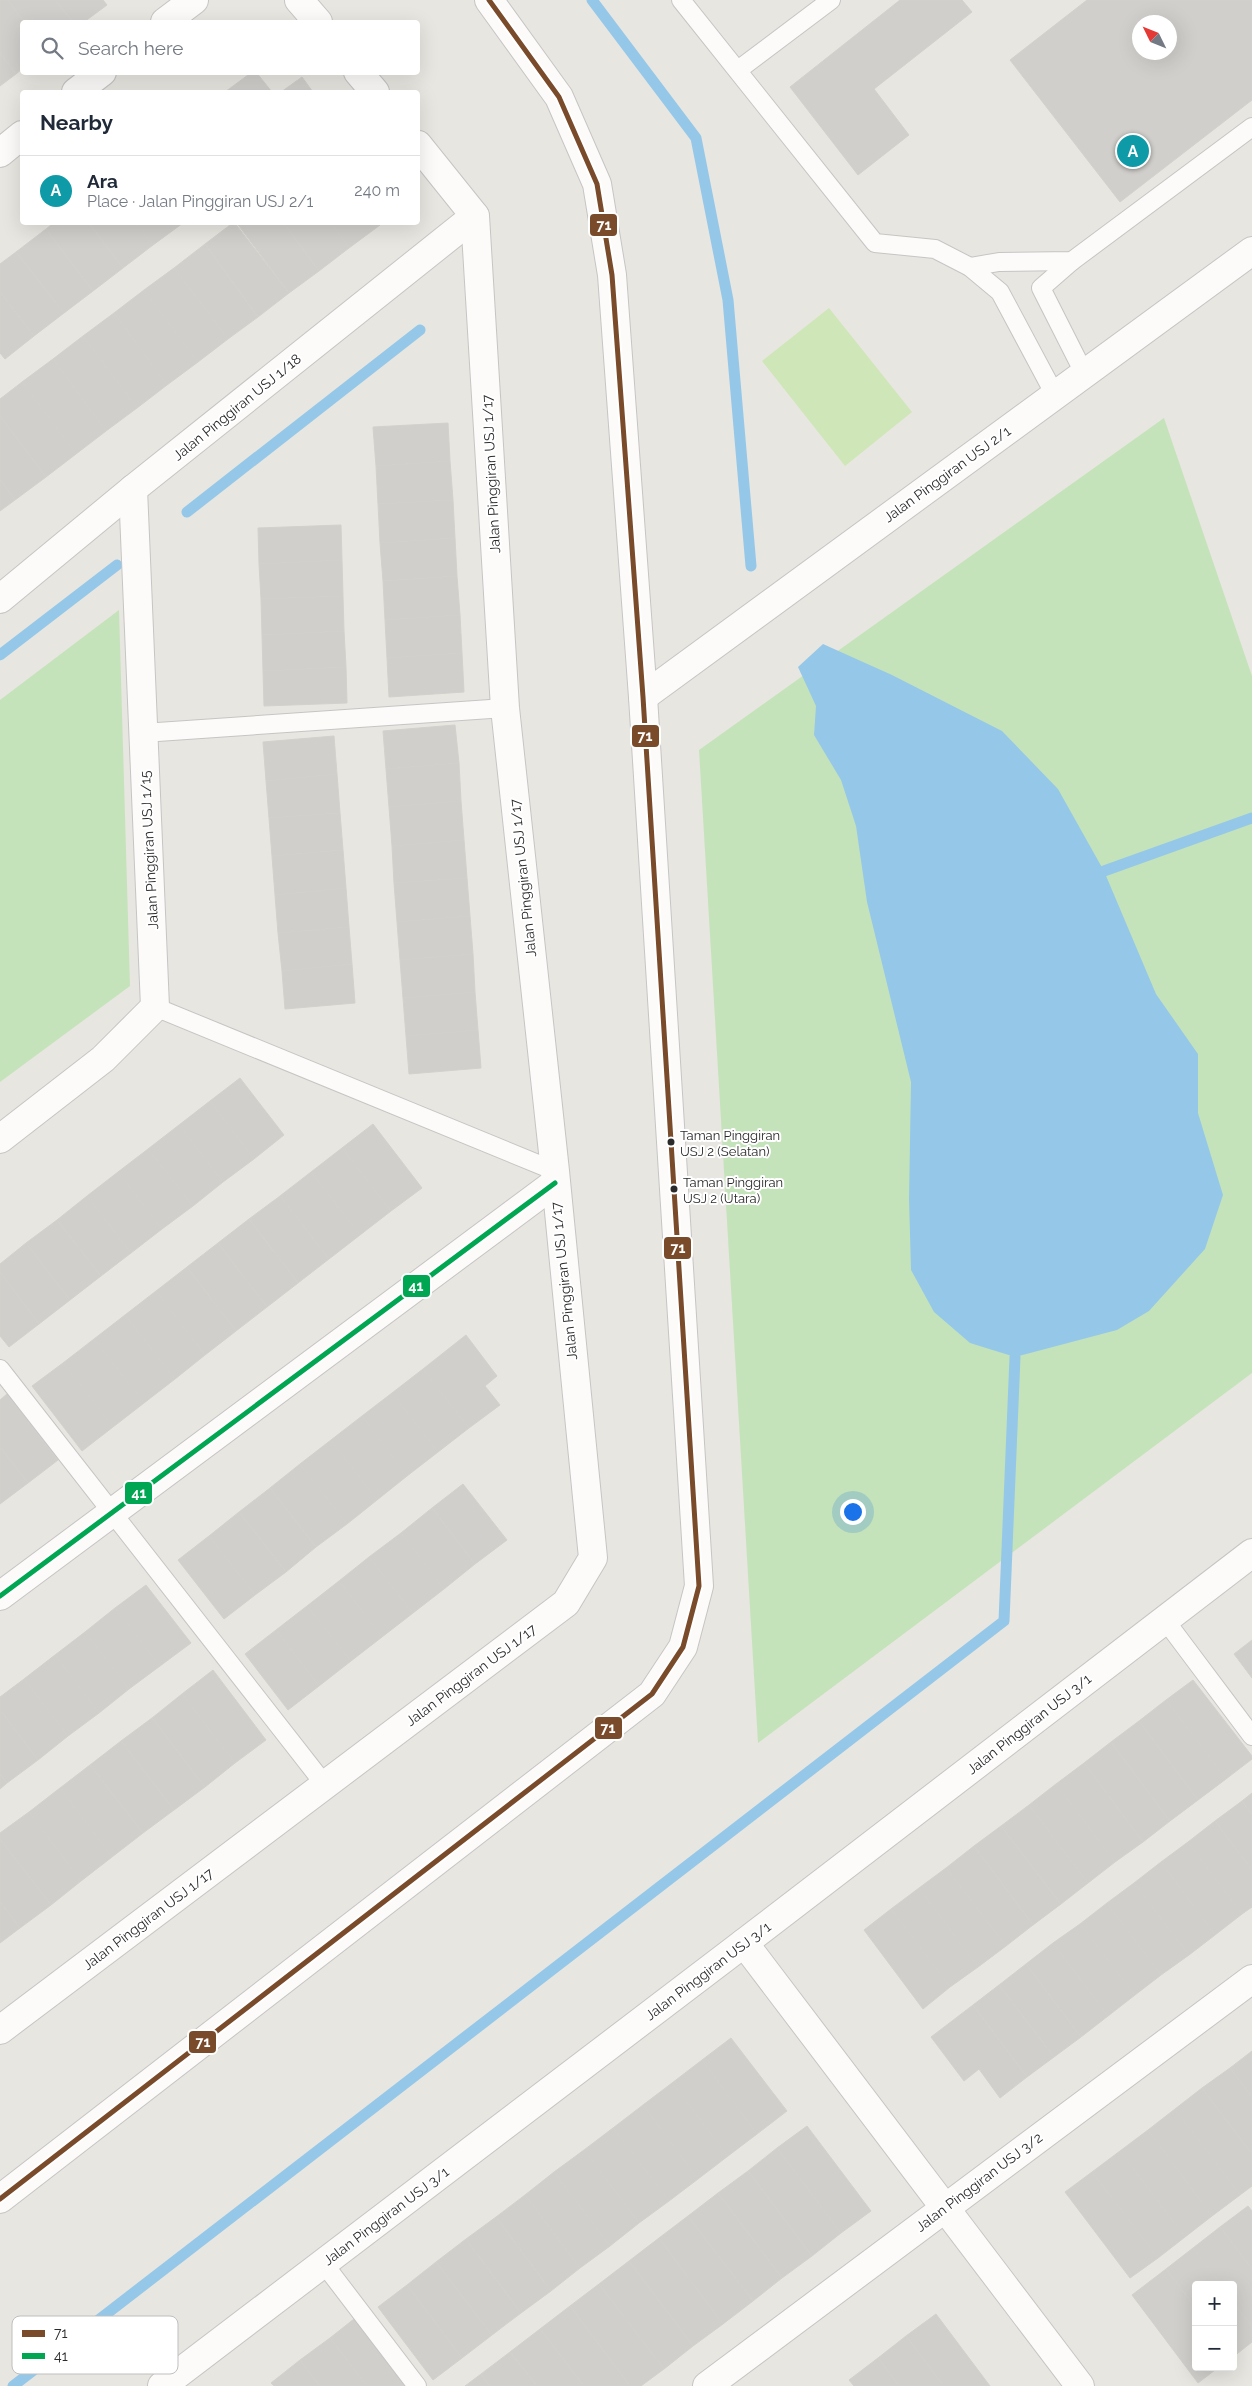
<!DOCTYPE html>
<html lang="en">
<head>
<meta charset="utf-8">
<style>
  body { margin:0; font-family:Raleway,sans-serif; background:#f6f6f7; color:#1f2937 }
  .controls { position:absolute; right:15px; bottom:15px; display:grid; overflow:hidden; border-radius:5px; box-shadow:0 5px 20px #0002 }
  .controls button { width:45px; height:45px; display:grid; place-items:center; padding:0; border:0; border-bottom:1px solid #e0e1e3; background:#fff; color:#1f2937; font:25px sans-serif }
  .compass { position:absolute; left:1132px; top:15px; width:45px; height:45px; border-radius:50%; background:#fff; box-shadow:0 5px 20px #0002; rotate:313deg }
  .you { position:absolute; left:852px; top:1511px; width:18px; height:18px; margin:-12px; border:4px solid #fff; border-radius:50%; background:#1a73e8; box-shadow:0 0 0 8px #1a73e833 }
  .badge { display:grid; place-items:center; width:32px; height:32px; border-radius:50%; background:#2563eb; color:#fff; font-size:16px; font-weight:700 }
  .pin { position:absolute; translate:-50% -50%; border:2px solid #fff; box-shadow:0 1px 5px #0006 }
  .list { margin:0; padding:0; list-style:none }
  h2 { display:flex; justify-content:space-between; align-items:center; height:65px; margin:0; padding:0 20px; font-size:21px }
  h2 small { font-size:16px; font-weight:400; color:#747a83 }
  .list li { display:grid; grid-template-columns:32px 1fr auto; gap:15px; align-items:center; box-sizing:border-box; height:70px; padding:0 20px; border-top:1px solid #e0e1e3 }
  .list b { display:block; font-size:19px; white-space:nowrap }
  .list p { margin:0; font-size:16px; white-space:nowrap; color:#747a83 }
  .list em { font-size:16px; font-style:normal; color:#747a83 }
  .icon { flex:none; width:28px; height:28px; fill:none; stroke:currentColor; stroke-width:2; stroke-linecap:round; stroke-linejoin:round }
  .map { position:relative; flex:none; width:1252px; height:2386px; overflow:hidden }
  .search { position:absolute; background:#fff; box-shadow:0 5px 20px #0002; left:20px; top:20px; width:400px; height:55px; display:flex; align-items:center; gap:12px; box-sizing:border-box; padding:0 18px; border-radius:5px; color:#747a83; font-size:19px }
  .panel { position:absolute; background:#fff; box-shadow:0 5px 20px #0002; left:20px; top:90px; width:400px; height:135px; border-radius:5px }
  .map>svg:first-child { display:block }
  .green { fill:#c5e3ba }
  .pitch { fill:#cfe7b8 }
  .water { fill:#95c8e8 }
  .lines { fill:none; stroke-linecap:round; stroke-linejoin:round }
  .stream { stroke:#95c8e8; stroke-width:11 }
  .building { fill:#d1cfcb; stroke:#d3d1cc; fill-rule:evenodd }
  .lane-casing { stroke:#c6c5c5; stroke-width:20 }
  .street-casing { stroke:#c6c5c5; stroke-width:30 }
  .secondary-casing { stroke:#c6c5c5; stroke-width:30 }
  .lane { stroke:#fcfbfa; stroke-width:18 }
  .street { stroke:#fcfbfa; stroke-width:28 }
  .secondary { stroke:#fcfbfa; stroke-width:28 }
  .bus-1-casing { stroke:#fff; stroke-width:9 }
  .bus-2-casing { stroke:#fff; stroke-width:9 }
  .bus-1 { stroke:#7a4b2a; stroke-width:5 }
  .bus-2 { stroke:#00a651; stroke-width:5 }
  .bus-dot { fill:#2a2a2a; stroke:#fff; stroke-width:2 }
  .labels { text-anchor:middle; stroke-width:4; stroke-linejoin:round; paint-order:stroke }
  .bus-label { font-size:13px; fill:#2a2a2a; stroke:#fff; text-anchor:start }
  .street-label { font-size:14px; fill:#2a2a2a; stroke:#fff }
  .key { fill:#fff; stroke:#bfbfbf; stroke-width:1 }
  .key-label { font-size:14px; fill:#2a2a2a }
  .line-badge { stroke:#fff; stroke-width:2 }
  .badge-label { font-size:14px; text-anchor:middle; font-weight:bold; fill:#fff }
</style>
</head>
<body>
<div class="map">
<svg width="1252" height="2386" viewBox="0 0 1252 2386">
  <rect width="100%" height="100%" fill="#e8e6e0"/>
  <g class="green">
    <polygon points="1164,418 1252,676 1252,1373 758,1743 699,750"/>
    <polygon points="119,610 130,986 0,1082 0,700"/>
  </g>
  <polygon class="pitch" points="829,308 912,412 845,466 762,361"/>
  <polygon class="water" points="823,644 892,675 1002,731 1058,789 1104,871 1156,994 1198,1054 1198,1113 1223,1195 1205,1249 1149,1311 1117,1330 1015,1357 970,1343 934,1312 911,1270 909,1199 911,1082 867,902 856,826 841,780 814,735 816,706 798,667"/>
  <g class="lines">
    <g class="stream">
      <polyline points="592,0 696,138 728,300 751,566"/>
      <polyline points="187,512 420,330"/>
      <polyline points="0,655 117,565"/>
      <polyline points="1104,871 1252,818"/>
      <polyline points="13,2386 1004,1621 1015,1357"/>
    </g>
  </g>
  <g class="building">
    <polygon points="0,0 8,0 24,22 22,22 22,69 16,74 0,53"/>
    <polygon points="8,0 55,0 73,22 24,22"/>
    <polygon points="55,0 103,0 107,5 84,22 73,22"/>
    <polygon points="900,0 962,0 972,12 874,89 909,135 858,175 790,87"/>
    <path d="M1087,0H1252V100L1120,202L1010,60ZM1140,22H1170V52H1140Z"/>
    <polygon points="0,53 16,74 0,86"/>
    <polygon points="252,72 256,72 272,92 225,92"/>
    <polygon points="302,77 313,92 281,92"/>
    <polygon points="55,222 88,222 123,268 93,291 46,229"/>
    <polygon points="88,222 135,222 153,245 123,268"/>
    <polygon points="135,222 182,222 183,223 153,245"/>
    <polygon points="234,222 289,293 258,317 205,244"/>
    <polygon points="236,222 283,222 319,271 289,293"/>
    <polygon points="283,222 331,222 349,248 319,271"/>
    <polygon points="331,222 379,222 380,225 349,248"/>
    <polygon points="46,229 93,291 64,313 16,252"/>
    <polygon points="205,244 258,317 228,339 174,268"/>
    <polygon points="16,252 64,313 34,336 0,292 0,264"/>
    <polygon points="174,268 228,339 198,362 144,290"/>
    <polygon points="144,290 198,362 167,385 114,313"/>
    <polygon points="0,292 34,336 5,359 0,353"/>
    <polygon points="114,313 167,385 137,408 83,336"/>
    <polygon points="83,336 137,408 106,431 53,359"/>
    <polygon points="53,359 106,431 76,454 22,382"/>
    <polygon points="22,382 76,454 46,477 0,416 0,399"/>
    <polygon points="0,416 46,477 15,500 0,479"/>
    <polygon points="448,423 450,461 376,466 373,427"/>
    <polygon points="450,461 453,500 378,504 376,466"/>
    <polygon points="0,479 15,500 0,511"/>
    <polygon points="453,500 455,538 380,543 378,504"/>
    <polygon points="341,525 342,560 259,564 258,528"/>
    <polygon points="455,538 457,576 383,581 380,543"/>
    <polygon points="342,560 343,596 261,599 259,564"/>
    <polygon points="457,576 460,615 385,620 383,581"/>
    <polygon points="343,596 344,631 262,635 261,599"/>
    <polygon points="460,615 462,653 387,658 385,620"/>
    <polygon points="344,631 346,667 263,671 262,635"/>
    <polygon points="462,653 464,692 389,697 387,658"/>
    <polygon points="346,667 347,703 264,706 263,671"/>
    <polygon points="455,725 459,763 386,769 383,731"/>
    <polygon points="334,736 337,774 266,781 263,742"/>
    <polygon points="459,763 461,801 389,807 386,769"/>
    <polygon points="337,774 340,813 269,818 266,781"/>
    <polygon points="461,801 464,840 392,846 389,807"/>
    <polygon points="340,813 343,850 272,856 269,818"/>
    <polygon points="464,840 467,878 394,883 392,846"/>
    <polygon points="343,850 346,888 275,895 272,856"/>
    <polygon points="467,878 470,916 397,922 394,883"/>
    <polygon points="346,888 349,927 278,933 275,895"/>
    <polygon points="470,916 473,954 400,960 397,922"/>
    <polygon points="349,927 352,964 282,971 278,933"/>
    <polygon points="473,954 475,992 403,998 400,960"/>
    <polygon points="352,964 355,1003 285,1009 282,971"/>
    <polygon points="475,992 478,1030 406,1036 403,998"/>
    <polygon points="478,1030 481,1068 409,1074 406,1036"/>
    <polygon points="240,1078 284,1135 254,1159 210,1101"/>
    <polygon points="210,1101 254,1159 223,1182 179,1125"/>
    <polygon points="373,1124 422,1188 391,1211 342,1148"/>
    <polygon points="179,1125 223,1182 193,1206 148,1149"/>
    <polygon points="342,1148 391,1211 360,1235 311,1172"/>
    <polygon points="148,1149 193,1206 162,1229 118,1172"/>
    <polygon points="118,1172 162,1229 131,1253 87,1196"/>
    <polygon points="311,1172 360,1235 329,1259 280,1196"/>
    <polygon points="87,1196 131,1253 101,1276 57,1220"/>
    <polygon points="280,1196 329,1259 298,1283 249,1219"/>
    <polygon points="249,1219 298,1283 267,1307 218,1243"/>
    <polygon points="57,1220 101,1276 70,1300 26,1243"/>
    <polygon points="26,1243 70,1300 39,1324 0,1272 0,1264"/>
    <polygon points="218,1243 267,1307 236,1331 187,1267"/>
    <polygon points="187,1267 236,1331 205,1355 156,1291"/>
    <polygon points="0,1272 39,1324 9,1347 0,1336"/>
    <polygon points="156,1291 205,1355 175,1379 125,1315"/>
    <polygon points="125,1315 175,1379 144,1403 94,1339"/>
    <polygon points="466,1335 497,1376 485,1386 500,1405 469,1428 423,1369"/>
    <polygon points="94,1339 144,1403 113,1427 63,1363"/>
    <polygon points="63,1363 113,1427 82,1451 32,1386"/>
    <polygon points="423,1369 469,1428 438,1452 392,1393"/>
    <polygon points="392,1393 438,1452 407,1476 362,1416"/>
    <polygon points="7,1394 58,1460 28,1483 0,1447 0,1400"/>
    <polygon points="362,1416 407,1476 377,1500 331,1440"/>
    <polygon points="331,1440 377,1500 347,1524 300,1464"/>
    <polygon points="0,1447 28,1483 0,1504"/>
    <polygon points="300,1464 347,1524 316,1547 270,1488"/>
    <polygon points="463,1484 507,1540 475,1564 432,1508"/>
    <polygon points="270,1488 316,1547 286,1572 239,1512"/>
    <polygon points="432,1508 475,1564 444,1589 401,1533"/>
    <polygon points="239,1512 286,1572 255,1595 209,1536"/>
    <polygon points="401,1533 444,1589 413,1613 369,1557"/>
    <polygon points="209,1536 255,1595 224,1619 178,1560"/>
    <polygon points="369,1557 413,1613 382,1637 339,1581"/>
    <polygon points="339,1581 382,1637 351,1661 307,1606"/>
    <polygon points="146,1585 191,1643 160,1666 115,1608"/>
    <polygon points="307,1606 351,1661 319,1686 276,1630"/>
    <polygon points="115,1608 160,1666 129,1689 85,1632"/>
    <polygon points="276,1630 319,1686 288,1710 245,1654"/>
    <polygon points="85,1632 129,1689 99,1713 55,1655"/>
    <polygon points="1252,1640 1252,1678 1234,1654"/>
    <polygon points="55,1655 99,1713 68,1736 24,1679"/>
    <polygon points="213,1670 266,1740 235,1763 182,1694"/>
    <polygon points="24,1679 68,1736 38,1760 0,1710 0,1697"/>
    <polygon points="1193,1680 1252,1756 1252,1759 1226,1779 1166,1700"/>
    <polygon points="182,1694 235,1763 205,1787 152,1718"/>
    <polygon points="1166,1700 1226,1779 1198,1800 1139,1721"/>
    <polygon points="0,1710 38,1760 7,1783 0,1774"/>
    <polygon points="152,1718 205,1787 174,1810 121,1741"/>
    <polygon points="1139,1721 1198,1800 1170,1821 1111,1742"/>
    <polygon points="121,1741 174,1810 143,1833 90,1765"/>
    <polygon points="1111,1742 1170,1821 1143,1842 1084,1763"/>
    <polygon points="1084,1763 1143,1842 1115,1862 1056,1784"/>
    <polygon points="90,1765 143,1833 112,1857 60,1788"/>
    <polygon points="0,1774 7,1783 0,1789"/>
    <polygon points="1056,1784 1115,1862 1088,1883 1029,1805"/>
    <polygon points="60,1788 112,1857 81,1881 29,1812"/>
    <polygon points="1252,1793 1252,1815 1242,1801"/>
    <polygon points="1242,1801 1252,1815 1252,1870 1215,1821"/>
    <polygon points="1029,1805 1088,1883 1061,1904 1001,1826"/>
    <polygon points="29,1812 81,1881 51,1905 0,1839 0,1833"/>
    <polygon points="1215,1821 1252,1870 1252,1907 1242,1914 1188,1842"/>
    <polygon points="1001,1826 1061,1904 1033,1925 974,1846"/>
    <polygon points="0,1839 51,1905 20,1928 0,1902"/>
    <polygon points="1188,1842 1242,1914 1215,1935 1161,1862"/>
    <polygon points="974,1846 1033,1925 1006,1946 946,1868"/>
    <polygon points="1161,1862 1215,1935 1189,1955 1134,1883"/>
    <polygon points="946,1868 1006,1946 978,1967 919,1888"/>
    <polygon points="1134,1883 1189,1955 1161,1975 1107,1903"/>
    <polygon points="919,1888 978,1967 950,1987 891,1909"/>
    <polygon points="0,1902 20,1928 0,1943"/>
    <polygon points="1107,1903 1161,1975 1135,1995 1080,1924"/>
    <polygon points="891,1909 950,1987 923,2009 864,1930"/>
    <polygon points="1080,1924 1135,1995 1108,2016 1053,1943"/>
    <polygon points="1053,1943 1108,2016 1081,2037 1026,1964"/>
    <polygon points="1026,1964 1081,2037 1054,2057 999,1985"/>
    <polygon points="999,1985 1054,2057 1027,2077 973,2005"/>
    <polygon points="973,2005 1027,2077 1000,2098 979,2069 964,2081 931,2037"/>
    <polygon points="731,2038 787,2111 757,2134 702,2060"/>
    <polygon points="1252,2051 1252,2097 1230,2068"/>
    <polygon points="702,2060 757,2134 728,2156 672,2083"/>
    <polygon points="1230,2068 1252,2097 1252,2154 1202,2088"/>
    <polygon points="672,2083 728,2156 698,2179 643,2105"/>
    <polygon points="1202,2088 1252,2154 1252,2186 1240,2195 1175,2109"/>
    <polygon points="643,2105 698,2179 669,2201 613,2128"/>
    <polygon points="1175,2109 1240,2195 1212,2216 1148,2130"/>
    <polygon points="807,2126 871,2211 841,2233 777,2148"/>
    <polygon points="613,2128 669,2201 639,2223 584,2150"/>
    <polygon points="1148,2130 1212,2216 1185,2237 1120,2151"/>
    <polygon points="777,2148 841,2233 812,2256 748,2171"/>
    <polygon points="584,2150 639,2223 610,2246 554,2172"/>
    <polygon points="1120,2151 1185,2237 1158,2258 1092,2172"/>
    <polygon points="748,2171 812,2256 782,2278 718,2193"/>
    <polygon points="554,2172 610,2246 580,2268 525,2195"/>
    <polygon points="1092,2172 1158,2258 1130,2278 1065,2192"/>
    <polygon points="718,2193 782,2278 753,2301 688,2216"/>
    <polygon points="525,2195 580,2268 551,2291 496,2217"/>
    <polygon points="1248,2206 1252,2211 1252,2269 1220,2227"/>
    <polygon points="688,2216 753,2301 723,2324 659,2238"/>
    <polygon points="496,2217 551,2291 521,2313 466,2239"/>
    <polygon points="1220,2227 1252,2269 1252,2326 1233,2302 1233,2285 1221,2285 1193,2248"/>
    <polygon points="659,2238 723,2324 693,2346 629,2261"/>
    <polygon points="466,2239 521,2313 492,2335 436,2262"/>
    <polygon points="1193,2248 1221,2285 1196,2285 1196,2308 1166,2269"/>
    <polygon points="629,2261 693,2346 664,2369 599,2284"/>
    <polygon points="436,2262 492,2335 462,2358 407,2285"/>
    <polygon points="1166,2269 1196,2308 1196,2367 1219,2367 1198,2383 1132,2295"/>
    <polygon points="599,2284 664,2369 641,2386 630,2386 570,2306"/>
    <polygon points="407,2285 462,2358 433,2380 378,2307"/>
    <polygon points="1233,2302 1252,2326 1252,2342 1233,2357"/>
    <polygon points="570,2306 630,2386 584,2386 540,2329"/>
    <polygon points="936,2314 990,2386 944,2386 906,2336"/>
    <polygon points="359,2315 413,2386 367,2386 330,2338"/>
    <polygon points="540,2329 584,2386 537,2386 510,2352"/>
    <polygon points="906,2336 944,2386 899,2386 878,2358"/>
    <polygon points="330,2338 367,2386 320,2386 300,2360"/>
    <polygon points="510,2352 537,2386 490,2386 481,2374"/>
    <polygon points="878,2358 899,2386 854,2386 849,2380"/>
    <polygon points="300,2360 320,2386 274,2386 271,2383"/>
    <polygon points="481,2374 490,2386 465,2386"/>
  </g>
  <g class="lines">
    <defs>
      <g id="lane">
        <polyline points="681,0 875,243 935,249 970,267 1000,292 1055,395"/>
        <polyline points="738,70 831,0"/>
        <polyline points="1072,261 1041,288 1084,373"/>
        <polyline points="970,267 999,262 1072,261 1252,127"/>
        <polyline points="143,733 505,708"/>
        <polyline points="155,1007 555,1171"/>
        <polyline points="0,1369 325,1785"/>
        <polyline points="1165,1620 1252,1736"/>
        <polyline points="324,2264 417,2386"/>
      </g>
      <g id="street">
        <polyline points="299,0 318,22"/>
        <polyline points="165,22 194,0"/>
        <polyline points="358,72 375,92"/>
        <polyline points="76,92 102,72"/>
        <polyline points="0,153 22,135"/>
        <polyline points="0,599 133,489 475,216"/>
        <polyline points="643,697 1252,251"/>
        <polyline points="0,1139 103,1059 155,1007 133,489"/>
        <polyline points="0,1596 555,1183"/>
        <polyline points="744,1943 1080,2386"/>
        <polyline points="0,2030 566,1603 593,1558 555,1171 505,708 475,216 418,145"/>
        <polyline points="162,2386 744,1943 1252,1553"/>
        <polyline points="707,2386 1252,1979"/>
      </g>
      <polyline id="secondary" points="0,2199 652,1694 683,1647 699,1586 643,697 612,275 597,184 559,97 489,0"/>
    </defs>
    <use href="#lane" class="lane-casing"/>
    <use href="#street" class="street-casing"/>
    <use href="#secondary" class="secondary-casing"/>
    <use href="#lane" class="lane"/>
    <use href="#street" class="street"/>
    <use href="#secondary" class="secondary"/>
    <defs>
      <polyline id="bus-1" points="0,2199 652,1694 683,1647 699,1586 643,697 612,275 597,184 559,97 489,0"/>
      <polyline id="bus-2" points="0,1596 555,1183"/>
    </defs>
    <use href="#bus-1" class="bus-1-casing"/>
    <use href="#bus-2" class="bus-2-casing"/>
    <use href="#bus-1" class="bus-1"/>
    <use href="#bus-2" class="bus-2"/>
  </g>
  <g class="bus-dot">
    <circle cx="671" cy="1142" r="4.5"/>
    <circle cx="674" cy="1189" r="4.5"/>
  </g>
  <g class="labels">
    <g class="bus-label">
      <text x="680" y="1140">Taman Pinggiran<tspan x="680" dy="16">USJ 2 (Selatan)</tspan></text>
      <text x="683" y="1187">Taman Pinggiran<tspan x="683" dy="16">USJ 2 (Utara)</tspan></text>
    </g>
    <g class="street-label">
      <text transform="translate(237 407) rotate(-39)" y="5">Jalan Pinggiran USJ 1/18</text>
      <text transform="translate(491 474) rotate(-93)" y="5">Jalan Pinggiran USJ 1/17</text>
      <text transform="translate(947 474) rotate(-36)" y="5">Jalan Pinggiran USJ 2/1</text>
      <text transform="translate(149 850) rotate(-93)" y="5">Jalan Pinggiran USJ 1/15</text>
      <text transform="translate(523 878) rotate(-96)" y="5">Jalan Pinggiran USJ 1/17</text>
      <text transform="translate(564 1281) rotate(-96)" y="5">Jalan Pinggiran USJ 1/17</text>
      <text transform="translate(471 1675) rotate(-37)" y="5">Jalan Pinggiran USJ 1/17</text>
      <text transform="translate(1029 1724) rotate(-38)" y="5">Jalan Pinggiran USJ 3/1</text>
      <text transform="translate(148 1919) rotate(-37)" y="5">Jalan Pinggiran USJ 1/17</text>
      <text transform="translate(708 1971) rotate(-37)" y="5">Jalan Pinggiran USJ 3/1</text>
      <text transform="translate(979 2182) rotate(-37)" y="5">Jalan Pinggiran USJ 3/2</text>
      <text transform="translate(386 2216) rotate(-37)" y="5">Jalan Pinggiran USJ 3/1</text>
    </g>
  </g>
  <rect x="12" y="2316" width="166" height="58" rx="8" class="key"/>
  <rect x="22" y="2330" width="23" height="7" fill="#7a4b2a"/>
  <rect x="22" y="2353" width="23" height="6" fill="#00a651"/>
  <g class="key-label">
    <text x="54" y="2338">71</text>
    <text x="54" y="2361">41</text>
  </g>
  <g class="line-badge">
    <rect x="589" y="213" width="29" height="24" rx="5" fill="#7a4b2a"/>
    <rect x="631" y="724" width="29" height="24" rx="5" fill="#7a4b2a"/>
    <rect x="663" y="1236" width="29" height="24" rx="5" fill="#7a4b2a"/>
    <rect x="402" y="1274" width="29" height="24" rx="5" fill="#00a651"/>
    <rect x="124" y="1481" width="29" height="24" rx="5" fill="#00a651"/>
    <rect x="594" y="1716" width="29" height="24" rx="5" fill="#7a4b2a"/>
    <rect x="188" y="2030" width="29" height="24" rx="5" fill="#7a4b2a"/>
  </g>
  <g class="badge-label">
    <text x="604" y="230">71</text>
    <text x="645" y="741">71</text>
    <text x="678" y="1253">71</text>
    <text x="416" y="1291">41</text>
    <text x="139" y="1498">41</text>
    <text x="608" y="1733">71</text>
    <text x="203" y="2047">71</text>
  </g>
</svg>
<div class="controls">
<button>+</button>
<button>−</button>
</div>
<svg class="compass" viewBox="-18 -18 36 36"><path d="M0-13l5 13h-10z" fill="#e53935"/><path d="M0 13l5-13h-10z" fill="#747a83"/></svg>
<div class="you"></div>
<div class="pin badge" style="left:1133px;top:151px;background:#0f9aa8">A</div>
<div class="search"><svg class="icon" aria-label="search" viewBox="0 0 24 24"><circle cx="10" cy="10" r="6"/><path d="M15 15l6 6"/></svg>Search here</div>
<section class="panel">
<h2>Nearby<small></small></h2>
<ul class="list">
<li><span class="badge" style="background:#0f9aa8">A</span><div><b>Ara</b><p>Place · Jalan Pinggiran USJ 2/1</p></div><em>240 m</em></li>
</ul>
</section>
</div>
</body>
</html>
